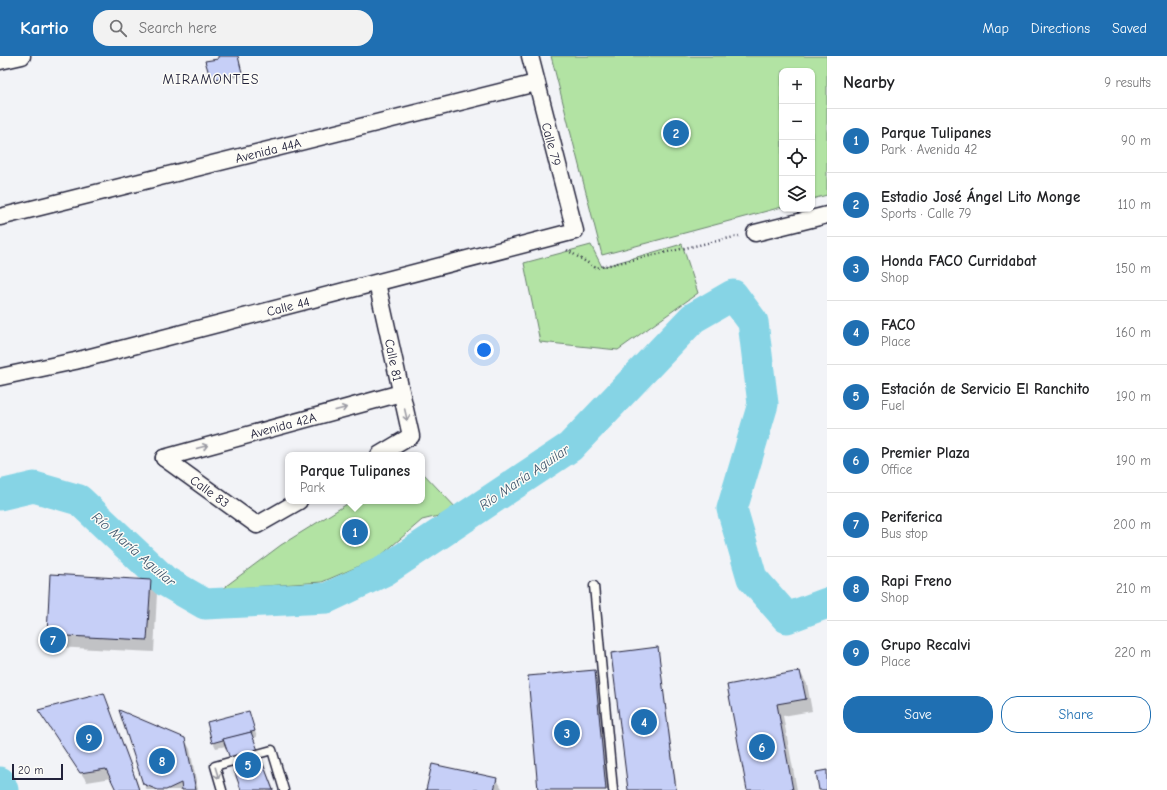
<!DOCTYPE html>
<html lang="en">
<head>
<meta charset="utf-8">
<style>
  body { margin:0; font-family:"Comic Neue",sans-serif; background:#f2f2f2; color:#202124 }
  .controls { position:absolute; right:12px; top:12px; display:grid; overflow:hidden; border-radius:8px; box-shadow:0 1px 3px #0004 }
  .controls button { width:36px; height:36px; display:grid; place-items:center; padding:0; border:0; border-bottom:1px solid #e0e0e0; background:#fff; color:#202124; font:20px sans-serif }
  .scale { position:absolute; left:12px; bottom:10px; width:51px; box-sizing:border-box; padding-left:4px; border:2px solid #22223b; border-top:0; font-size:11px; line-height:14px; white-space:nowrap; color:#22223b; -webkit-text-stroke:3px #fdfcf7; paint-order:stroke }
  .you { position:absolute; left:484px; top:294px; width:14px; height:14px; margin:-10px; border:3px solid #fff; border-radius:50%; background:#1a73e8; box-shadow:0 0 0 6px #1a73e833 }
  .badge { display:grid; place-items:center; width:26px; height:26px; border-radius:50%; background:#1f6fb2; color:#fff; font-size:13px; font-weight:700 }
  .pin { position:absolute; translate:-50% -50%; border:2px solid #fff; box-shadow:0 1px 4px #0006 }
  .popup { position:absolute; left:285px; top:396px; width:140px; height:52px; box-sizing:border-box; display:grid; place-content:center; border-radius:8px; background:#fff; filter:drop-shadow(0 1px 3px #0005); font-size:13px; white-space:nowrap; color:#757577 }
  .popup b { font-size:15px; color:#202124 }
  .popup::after { content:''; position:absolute; left:50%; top:100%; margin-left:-8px; border:8px solid transparent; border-top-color:#fff }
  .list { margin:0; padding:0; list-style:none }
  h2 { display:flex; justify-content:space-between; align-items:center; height:52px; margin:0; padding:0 16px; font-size:17px }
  h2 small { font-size:13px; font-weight:400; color:#757577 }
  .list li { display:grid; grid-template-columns:26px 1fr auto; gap:12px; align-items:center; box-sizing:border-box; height:64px; padding:0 16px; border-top:1px solid #e0e0e0 }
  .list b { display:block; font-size:15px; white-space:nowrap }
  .list p { margin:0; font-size:13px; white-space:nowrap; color:#757577 }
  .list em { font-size:13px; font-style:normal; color:#757577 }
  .actions { display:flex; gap:8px; padding:12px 16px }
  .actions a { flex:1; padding:9px 0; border:1px solid #1f6fb2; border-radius:16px; text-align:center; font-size:14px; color:#1f6fb2 }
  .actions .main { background:#1f6fb2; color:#fff }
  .icon { flex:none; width:22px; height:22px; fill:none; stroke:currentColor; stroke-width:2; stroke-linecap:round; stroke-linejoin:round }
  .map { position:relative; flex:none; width:827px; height:734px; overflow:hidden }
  header { display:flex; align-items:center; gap:24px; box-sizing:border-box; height:56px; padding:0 20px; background:#1f6fb2; color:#fff }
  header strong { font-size:19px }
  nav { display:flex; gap:22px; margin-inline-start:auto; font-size:14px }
  .search { width:280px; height:36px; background:#f2f2f2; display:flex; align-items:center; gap:10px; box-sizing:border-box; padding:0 14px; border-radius:16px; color:#757577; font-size:15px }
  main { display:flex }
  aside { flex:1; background:#fff }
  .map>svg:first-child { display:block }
  .green { fill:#b2e3a3; stroke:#6a826f }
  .shadow { fill:#0003 }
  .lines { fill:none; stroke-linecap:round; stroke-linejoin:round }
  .river { stroke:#86d4e5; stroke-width:31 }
  .building { fill:#c6cff7; stroke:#22223b }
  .lane-casing { stroke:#22223b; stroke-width:11 }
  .street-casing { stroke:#22223b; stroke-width:19 }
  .path { stroke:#22223b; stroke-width:2.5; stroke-dasharray:1 3; stroke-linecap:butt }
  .lane { stroke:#fdfcf7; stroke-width:8 }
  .street { stroke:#fdfcf7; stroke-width:16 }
  .oneway { stroke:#9a9aa2 }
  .labels { text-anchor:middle; stroke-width:3; stroke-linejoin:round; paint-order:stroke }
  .street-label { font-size:13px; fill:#22223b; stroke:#fdfcf7 }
  .neighbourhood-label { font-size:14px; letter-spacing:1px; fill:#22223b; stroke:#fdfcf7 }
  .water-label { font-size:14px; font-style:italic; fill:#40576e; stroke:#fdfcf7 }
</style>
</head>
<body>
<header>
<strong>Kartio</strong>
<div class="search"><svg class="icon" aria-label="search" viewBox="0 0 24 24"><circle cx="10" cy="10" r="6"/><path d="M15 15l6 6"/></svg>Search here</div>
<nav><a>Map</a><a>Directions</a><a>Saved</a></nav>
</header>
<main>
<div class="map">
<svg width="827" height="734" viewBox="0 0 827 734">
  <rect width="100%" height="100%" fill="#f2f3f7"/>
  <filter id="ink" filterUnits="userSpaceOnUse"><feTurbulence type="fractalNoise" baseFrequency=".025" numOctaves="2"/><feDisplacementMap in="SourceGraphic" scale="8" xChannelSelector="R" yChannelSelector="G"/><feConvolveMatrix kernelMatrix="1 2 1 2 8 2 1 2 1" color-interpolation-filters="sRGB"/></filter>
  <g filter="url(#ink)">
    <g class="green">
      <polygon points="551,0 827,0 827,139 812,143 812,15 782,15 782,151 602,199"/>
      <polygon points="682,188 698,237 618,294 540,286 524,207 591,189 602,211"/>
      <polygon points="422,416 459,455 422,464 378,502 322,526 222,533 281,489 352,445 422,445"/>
    </g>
    <g class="shadow">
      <polygon points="219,0 238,0 243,20 213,26 212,24 219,3"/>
      <polygon points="150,525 157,537 154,596 55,591 48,578"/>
      <polygon points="658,592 677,734 629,734"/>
      <polygon points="595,615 602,627 611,734 539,734"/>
      <polygon points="800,616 807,628 812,655 783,660 797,734 748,734 728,630"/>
      <polygon points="103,638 108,647 140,734 117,734 112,722 87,726 45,663"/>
      <polygon points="248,656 257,681 253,682 274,734 242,734 226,690 216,692 213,686"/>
      <polygon points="184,683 190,693 198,734 147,734 144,728"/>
      <polygon points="496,722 503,734 428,734"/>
    </g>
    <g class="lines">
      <g class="river">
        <polyline points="0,439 34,431 79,444 165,525 205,548 327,542 384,515 570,391 693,262 733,239 753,266 763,348 732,453 752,522 787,562 827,547"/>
        <polyline points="0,726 3,734"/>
      </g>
    </g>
    <g class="building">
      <polygon points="218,0 238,0 242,17 211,24 205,5 218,3"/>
      <polygon points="50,518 151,524 147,584 47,579"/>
      <polygon points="658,591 676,734 628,734 611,597"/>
      <polygon points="595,614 606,734 538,734 528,620"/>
      <polygon points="800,615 806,643 777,648 793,734 747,734 727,629"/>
      <polygon points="104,637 131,710 139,734 116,734 106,713 80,717 38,654"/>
      <polygon points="119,654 185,682 196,734 182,734 181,727 166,734 158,734 143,728"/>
      <polygon points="249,655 255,675 212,687 207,666"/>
      <polygon points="251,676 273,734 241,734 223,683"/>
      <polygon points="432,708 497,722 494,734 426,734"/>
      <polygon points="827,714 827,734 819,734 816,716"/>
    </g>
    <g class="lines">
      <defs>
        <g id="lane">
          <polyline points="594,530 613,734"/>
          <polyline points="222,734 215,710 272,694 284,734"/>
        </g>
        <g id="street">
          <polyline points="0,5 22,0"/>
          <polyline points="0,161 536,27"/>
          <polyline points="755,177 827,159"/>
          <polyline points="377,227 411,380 379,399"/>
          <polyline points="0,321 75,305 575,175 530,0"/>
          <polyline points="164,402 401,337"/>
          <polyline points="164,402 257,469 299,445"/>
        </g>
      </defs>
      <use href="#lane" class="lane-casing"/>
      <use href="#street" class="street-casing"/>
      <polyline class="path" points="567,194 596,212 739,180"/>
      <use href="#lane" class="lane"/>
      <use href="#street" class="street"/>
    </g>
    <defs><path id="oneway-shaft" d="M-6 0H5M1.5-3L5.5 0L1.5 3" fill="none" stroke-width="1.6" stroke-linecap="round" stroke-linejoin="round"/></defs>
    <g class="oneway">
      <use href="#oneway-shaft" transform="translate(341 353) rotate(-15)"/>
      <use href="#oneway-shaft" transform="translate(406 359) rotate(77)"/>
      <use href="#oneway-shaft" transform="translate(202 391) rotate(-15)"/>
      <use href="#oneway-shaft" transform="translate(217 717) rotate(73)"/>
    </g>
  </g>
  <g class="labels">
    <g class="street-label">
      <text transform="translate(552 88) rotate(75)" y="5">Calle 79</text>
      <text transform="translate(268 94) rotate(-14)" y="5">Avenida 44A</text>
      <text transform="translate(288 250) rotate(-14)" y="5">Calle 44</text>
      <text transform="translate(394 304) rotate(78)" y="5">Calle 81</text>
      <text transform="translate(283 369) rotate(-15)" y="5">Avenida 42A</text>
      <text transform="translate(210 435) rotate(36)" y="5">Calle 83</text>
    </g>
    <g class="neighbourhood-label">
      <text x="211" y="28">MIRAMONTES</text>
    </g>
    <g class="water-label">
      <text transform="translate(524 421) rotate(-34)" y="5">Río María Aguilar</text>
      <text transform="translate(134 493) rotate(41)" y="5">Río María Aguilar</text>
    </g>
  </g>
</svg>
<div class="controls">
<button>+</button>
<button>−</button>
<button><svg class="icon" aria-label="locate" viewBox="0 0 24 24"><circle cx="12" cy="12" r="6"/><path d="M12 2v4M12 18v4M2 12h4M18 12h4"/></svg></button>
<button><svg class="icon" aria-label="layers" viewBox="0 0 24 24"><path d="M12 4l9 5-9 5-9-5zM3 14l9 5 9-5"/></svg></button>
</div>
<div class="scale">20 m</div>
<div class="you"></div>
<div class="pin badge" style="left:355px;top:476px">1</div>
<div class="popup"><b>Parque Tulipanes</b>Park</div>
<div class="pin badge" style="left:676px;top:77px">2</div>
<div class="pin badge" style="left:567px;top:677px">3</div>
<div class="pin badge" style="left:644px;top:666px">4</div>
<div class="pin badge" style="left:248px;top:709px">5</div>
<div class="pin badge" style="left:762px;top:691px">6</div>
<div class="pin badge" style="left:53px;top:584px">7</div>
<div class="pin badge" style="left:162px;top:705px">8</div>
<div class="pin badge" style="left:89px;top:682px">9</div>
</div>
<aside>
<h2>Nearby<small>9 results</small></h2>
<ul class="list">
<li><span class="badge">1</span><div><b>Parque Tulipanes</b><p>Park · Avenida 42</p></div><em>90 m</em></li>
<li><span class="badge">2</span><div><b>Estadio José Ángel Lito Monge</b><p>Sports · Calle 79</p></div><em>110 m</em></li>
<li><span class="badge">3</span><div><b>Honda FACO Curridabat</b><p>Shop</p></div><em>150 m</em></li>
<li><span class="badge">4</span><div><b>FACO</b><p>Place</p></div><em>160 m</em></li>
<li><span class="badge">5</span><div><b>Estación de Servicio El Ranchito</b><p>Fuel</p></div><em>190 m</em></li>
<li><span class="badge">6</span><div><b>Premier Plaza</b><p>Office</p></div><em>190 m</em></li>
<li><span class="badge">7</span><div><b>Periferica</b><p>Bus stop</p></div><em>200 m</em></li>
<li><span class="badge">8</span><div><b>Rapi Freno</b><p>Shop</p></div><em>210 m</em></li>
<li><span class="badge">9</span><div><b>Grupo Recalvi</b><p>Place</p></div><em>220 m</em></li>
</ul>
<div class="actions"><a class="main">Save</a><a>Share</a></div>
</aside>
</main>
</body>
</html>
